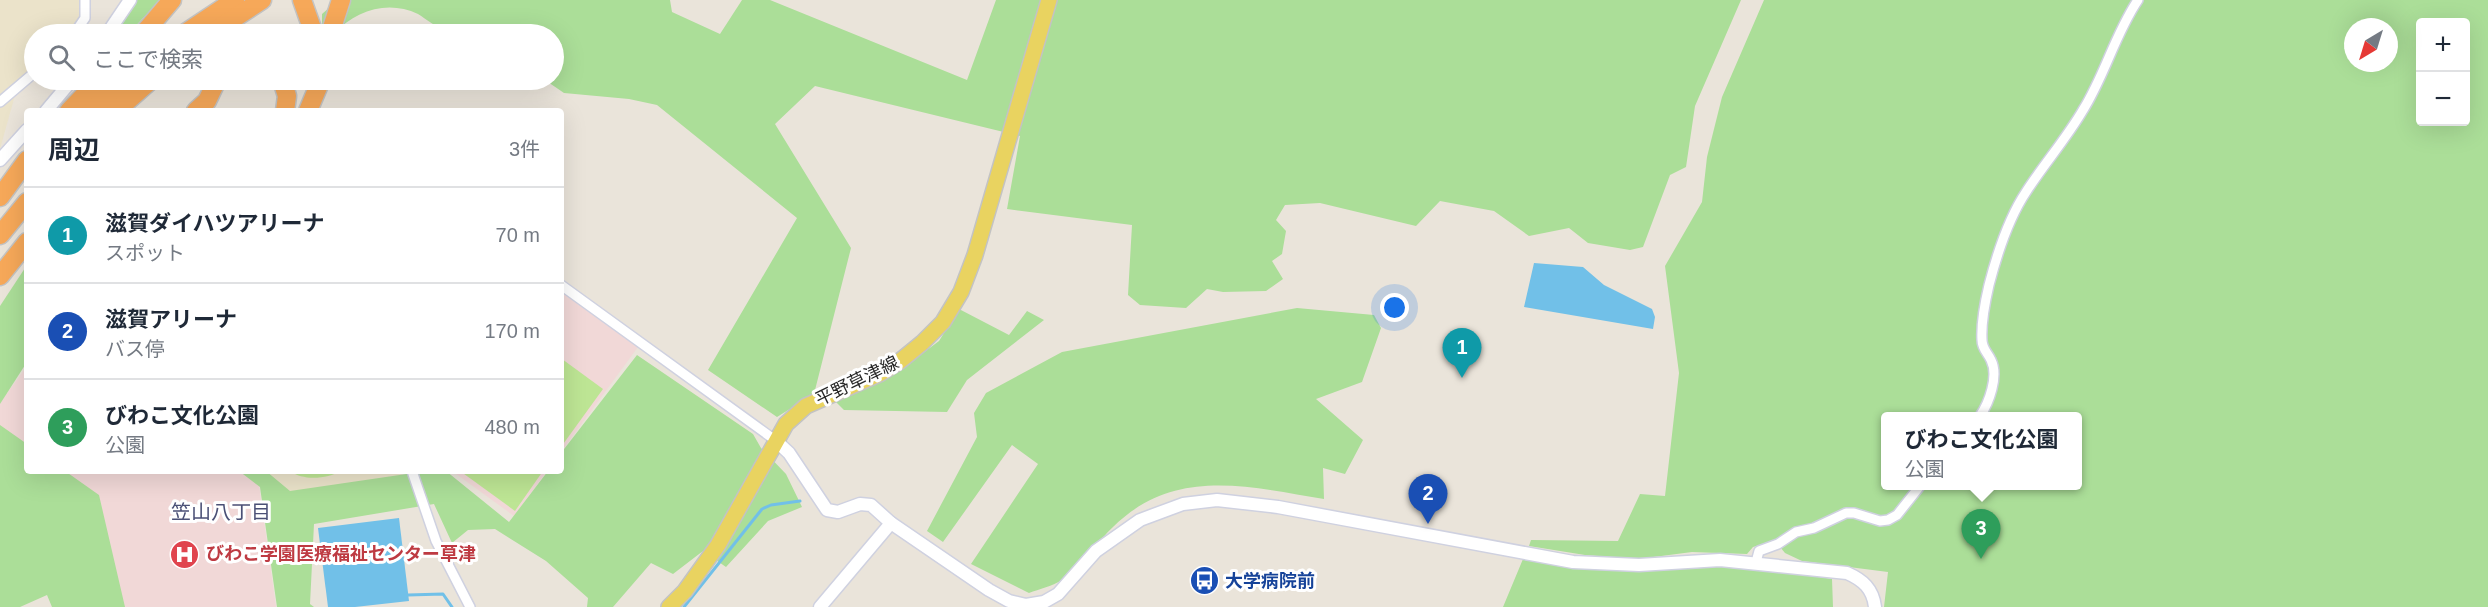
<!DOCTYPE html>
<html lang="ja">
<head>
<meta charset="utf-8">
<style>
  body { margin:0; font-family:Arial,"Noto Sans JP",sans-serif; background:#f6f6f7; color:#1f2937 }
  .controls { position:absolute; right:18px; top:18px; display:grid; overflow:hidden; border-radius:6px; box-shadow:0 6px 24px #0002 }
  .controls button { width:54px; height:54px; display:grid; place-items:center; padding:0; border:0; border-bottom:2px solid #e0e1e3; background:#fff; color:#1f2937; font:30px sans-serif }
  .compass { position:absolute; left:2344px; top:18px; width:54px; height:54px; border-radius:50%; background:#fff; box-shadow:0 6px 24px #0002; rotate:218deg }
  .you { position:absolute; left:1395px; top:308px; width:21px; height:21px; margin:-15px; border:4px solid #fff; border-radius:50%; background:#1a73e8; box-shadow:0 0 0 9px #1a73e833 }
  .badge { display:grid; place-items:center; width:39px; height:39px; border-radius:50%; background:#d93025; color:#fff; font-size:20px; font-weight:700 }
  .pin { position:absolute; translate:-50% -50px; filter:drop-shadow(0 2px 3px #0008) }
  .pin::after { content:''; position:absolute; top:32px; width:21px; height:18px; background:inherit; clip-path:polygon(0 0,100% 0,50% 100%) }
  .popup { position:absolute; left:1881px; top:412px; width:201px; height:78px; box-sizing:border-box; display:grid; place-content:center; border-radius:6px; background:#fff; filter:drop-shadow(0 2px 4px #0005); font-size:20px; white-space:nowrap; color:#747a83 }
  .popup b { font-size:22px; color:#1f2937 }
  .popup::after { content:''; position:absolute; left:50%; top:100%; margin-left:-12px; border:12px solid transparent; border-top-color:#fff }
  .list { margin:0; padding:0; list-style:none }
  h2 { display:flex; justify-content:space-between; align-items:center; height:78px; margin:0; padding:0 24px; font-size:26px }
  h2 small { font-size:20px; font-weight:400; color:#747a83 }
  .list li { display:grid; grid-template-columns:39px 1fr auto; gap:18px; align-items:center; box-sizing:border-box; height:96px; padding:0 24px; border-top:2px solid #e0e1e3 }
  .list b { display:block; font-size:22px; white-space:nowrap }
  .list p { margin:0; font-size:20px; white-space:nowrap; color:#747a83 }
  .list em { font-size:20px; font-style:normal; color:#747a83 }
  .icon { flex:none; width:33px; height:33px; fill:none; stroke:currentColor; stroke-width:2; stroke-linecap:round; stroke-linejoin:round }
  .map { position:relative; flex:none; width:2488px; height:607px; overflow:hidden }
  .search { position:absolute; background:#fff; box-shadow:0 6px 24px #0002; left:24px; top:24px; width:540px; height:66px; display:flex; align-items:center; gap:15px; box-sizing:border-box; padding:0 21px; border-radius:33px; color:#747a83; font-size:22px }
  .panel { position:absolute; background:#fff; box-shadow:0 6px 24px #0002; left:24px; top:108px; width:540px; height:366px; border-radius:6px }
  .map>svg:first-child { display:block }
  .education { fill:#ebe3ca }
  .medical { fill:#f1d8d7 }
  .green { fill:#abde98; fill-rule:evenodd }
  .pitch { fill:#bde594 }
  .water { fill:#71c0e8 }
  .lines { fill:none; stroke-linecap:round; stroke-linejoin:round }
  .stream { stroke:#71c0e8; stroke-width:3 }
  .minor-casing { stroke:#cfd1e0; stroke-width:12 }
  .tertiary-casing { stroke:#cfd1e0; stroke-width:15 }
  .primary-casing { stroke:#c3c3c3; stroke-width:18 }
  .motorway-casing { stroke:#c3c3c3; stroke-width:21 }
  .minor { stroke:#fff; stroke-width:9 }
  .tertiary { stroke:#fff; stroke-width:12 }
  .primary { stroke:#e9d360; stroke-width:15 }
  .motorway { stroke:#f6a859; stroke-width:18 }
  .labels { text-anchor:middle; stroke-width:6; stroke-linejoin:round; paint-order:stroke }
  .street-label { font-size:18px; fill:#282828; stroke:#fff }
  .health-label { font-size:18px; font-weight:bold; fill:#be3a42; stroke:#fff; text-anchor:start }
  .transit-label { font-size:18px; font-weight:bold; fill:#164399; stroke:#fff; text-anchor:start }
  .neighbourhood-label { font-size:20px; fill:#4b5076; stroke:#fff }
</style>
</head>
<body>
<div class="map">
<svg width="2488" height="607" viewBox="0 0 2488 607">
  <rect width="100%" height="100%" fill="#eae4da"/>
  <g class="education">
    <polygon points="0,0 81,0 81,18 68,34 34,34 34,66 19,81 0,149"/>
    <polygon points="248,471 400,471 407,485 289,496"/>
  </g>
  <g class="medical">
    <polygon points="561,292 638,347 561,452"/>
    <polygon points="27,366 27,456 0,436 0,403"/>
    <polygon points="47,471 248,471 258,478 276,607 115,607"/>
    <polygon points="452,471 547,471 514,516"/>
  </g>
  <g class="green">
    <polygon points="135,0 160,0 128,34 114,34"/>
    <path d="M338,0H670L672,12L720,34L742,0H770L967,80L996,0H1741L1695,106L1686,167L1670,175L1643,247L1630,250L1588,243L1569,228L1529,236L1494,211L1440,201L1416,226L1320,203L1285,205L1276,220L1286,231L1282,254L1272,261L1283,279L1266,291L1223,292L1207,289L1186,308L1140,305L1128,295L1132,225L1007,209L1020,136L815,86L775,124L851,248L814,394L777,417L708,370L797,218L657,105L629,99L564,93L545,80H554V34H487L475,26C467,27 456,31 447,30C438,29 426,19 418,14C388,0 356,10 334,34H322V14Z"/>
    <path d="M1764,0H2488V607H1884L1888,572L1802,561L1785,553L1775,541L1753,547L1747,554L1692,552L1638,559L1585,555L1529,546L1531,540L1618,541L1640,494L1665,496L1679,373L1665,266L1702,202L1707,157L1722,97ZM2420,22H2466V122H2420ZM2353,27H2389V63H2353ZM1885,416H2077V486H1885Z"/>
    <polygon points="27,265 27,362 0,404 0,306"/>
    <path d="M1297,308L1374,315L1381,328L1362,382L1316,399L1363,440L1345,474L1323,468L1324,499C1249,487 1175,466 1113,527C1098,541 1078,569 1062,580C1053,586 1039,589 1029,593L971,564L1038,464L1012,445L943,542L927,531L977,437L974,413L986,393L1062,352Z"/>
    <polygon points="959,309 1009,335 1027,311 1044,320 967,380 947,412 844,410 835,401 903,368 939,341"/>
    <polygon points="637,355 753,434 761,448 786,474 802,507 768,521 726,567 703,551 673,574 651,563 613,607 587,607 588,598 546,561 495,529 468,530 452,543 434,504 314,524 310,604 314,607 277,607 260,487 239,471 266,471 290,491 427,471 446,471 509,522 548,471 561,471 561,453"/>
    <polygon points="0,425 27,444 27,471 65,471 99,495 125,607 52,607 47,595 20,607 0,607"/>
    <polygon points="1523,559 1572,567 1630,571 1710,564 1762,568 1832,579 1833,607 1503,607"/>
  </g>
  <g class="pitch">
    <polygon points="562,359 603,389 561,447 561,360"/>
    <path d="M290,471H341C327,479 303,481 290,471Z"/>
    <polygon points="460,471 543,471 515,511"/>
  </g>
  <g class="water">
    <polygon points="1534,263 1583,267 1604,285 1652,309 1655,317 1653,329 1524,307"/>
    <polygon points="399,518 409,601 355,607 328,607 318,528"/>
  </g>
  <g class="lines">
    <g class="stream">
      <polyline points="408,595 443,594 452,607"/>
      <polyline points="684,607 762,509 771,505 800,501"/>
    </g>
    <defs>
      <g id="minor">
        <polyline points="74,34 85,18 85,0"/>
        <polyline points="0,102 34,73"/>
        <polyline points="561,285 775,440"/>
        <path d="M1980,416C1989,403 1999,376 1991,360C1988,353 1982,349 1982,340C1981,323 1985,302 1989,285C1997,254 2008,219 2026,192C2044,164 2066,139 2083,110C2105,75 2115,34 2138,0"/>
        <polyline points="412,471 436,541 470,607"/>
        <polyline points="1756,562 1759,551 1778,544 1796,532 1814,528 1846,513 1854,513 1880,521 1888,520 1897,515 1920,486"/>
      </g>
      <g id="tertiary">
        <polyline points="107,34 130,0"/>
        <polyline points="46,111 72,80"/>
        <polyline points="0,160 27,130"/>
        <path d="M775,440L789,453L827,510L838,512L860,504L871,505L891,523L989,590L1009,601L1026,605L1044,602L1058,594L1096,551L1140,520L1183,504L1217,500L1278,507L1573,562L1639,565L1720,560L1847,573C1863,580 1873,589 1875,607"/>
        <polyline points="820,607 891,523"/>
      </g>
      <polyline id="primary" points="669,607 685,591 718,545 786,424 806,406 879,374 900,361 922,343 943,322 961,292 975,255 1049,0"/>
      <g id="motorway">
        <polyline points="302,0 314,34"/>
        <polyline points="143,34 172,0"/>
        <polyline points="184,34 235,0"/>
        <polyline points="210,34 262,0"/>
        <polyline points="330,34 341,0"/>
        <polyline points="282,80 287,96 285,111"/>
        <polyline points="69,111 99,80"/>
        <polyline points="91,111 126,80"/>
        <polyline points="116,111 151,80"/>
        <polyline points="196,111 207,101 217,80"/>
        <polyline points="308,111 321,80"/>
        <polyline points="0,197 27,160"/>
        <polyline points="0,235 27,202"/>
        <polyline points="0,276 27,242"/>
      </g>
    </defs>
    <use href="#minor" class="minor-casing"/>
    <use href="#tertiary" class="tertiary-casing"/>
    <use href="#primary" class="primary-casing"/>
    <use href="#motorway" class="motorway-casing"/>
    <use href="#minor" class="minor"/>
    <use href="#tertiary" class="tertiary"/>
    <use href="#primary" class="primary"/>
    <use href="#motorway" class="motorway"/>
  </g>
  <defs>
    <symbol id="hospital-disc" viewBox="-11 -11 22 22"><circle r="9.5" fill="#e0444e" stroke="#fff"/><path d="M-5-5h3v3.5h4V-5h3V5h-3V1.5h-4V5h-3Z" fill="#fff"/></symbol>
    <symbol id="bus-disc" viewBox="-11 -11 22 22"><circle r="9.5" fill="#1a4fb4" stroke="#fff"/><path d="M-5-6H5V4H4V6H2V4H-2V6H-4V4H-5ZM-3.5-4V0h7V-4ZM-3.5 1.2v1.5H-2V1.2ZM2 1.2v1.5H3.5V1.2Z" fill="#fff"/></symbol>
  </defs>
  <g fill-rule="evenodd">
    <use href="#hospital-disc" x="168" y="538" width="33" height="33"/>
    <use href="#bus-disc" x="1188" y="564" width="33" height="33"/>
  </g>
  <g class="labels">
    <g class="street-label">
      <text transform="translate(857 381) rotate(-26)" y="6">平野草津線</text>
    </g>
    <g class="health-label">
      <text x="206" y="560">びわこ学園医療福祉センター草津</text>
    </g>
    <g class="transit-label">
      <text x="1225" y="587">大学病院前</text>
    </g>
    <g class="neighbourhood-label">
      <text x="221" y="519">笠山八丁目</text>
    </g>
  </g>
</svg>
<div class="controls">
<button>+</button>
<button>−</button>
</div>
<svg class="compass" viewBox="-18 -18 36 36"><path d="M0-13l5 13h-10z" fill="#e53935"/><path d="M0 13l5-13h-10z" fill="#747a83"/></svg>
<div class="you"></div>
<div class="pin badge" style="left:1462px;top:378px;background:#0f9aa8">1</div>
<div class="pin badge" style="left:1428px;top:524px;background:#1a4fb4">2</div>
<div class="pin badge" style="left:1981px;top:559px;background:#2e9e5b">3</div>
<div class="popup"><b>びわこ文化公園</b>公園</div>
<div class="search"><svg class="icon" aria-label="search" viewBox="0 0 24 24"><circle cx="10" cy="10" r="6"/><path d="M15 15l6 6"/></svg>ここで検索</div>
<section class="panel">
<h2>周辺<small>3件</small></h2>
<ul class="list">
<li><span class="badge" style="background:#0f9aa8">1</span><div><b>滋賀ダイハツアリーナ</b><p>スポット</p></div><em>70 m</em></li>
<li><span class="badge" style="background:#1a4fb4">2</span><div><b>滋賀アリーナ</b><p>バス停</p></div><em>170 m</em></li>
<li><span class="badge" style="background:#2e9e5b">3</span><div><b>びわこ文化公園</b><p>公園</p></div><em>480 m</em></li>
</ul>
</section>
</div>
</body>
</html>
